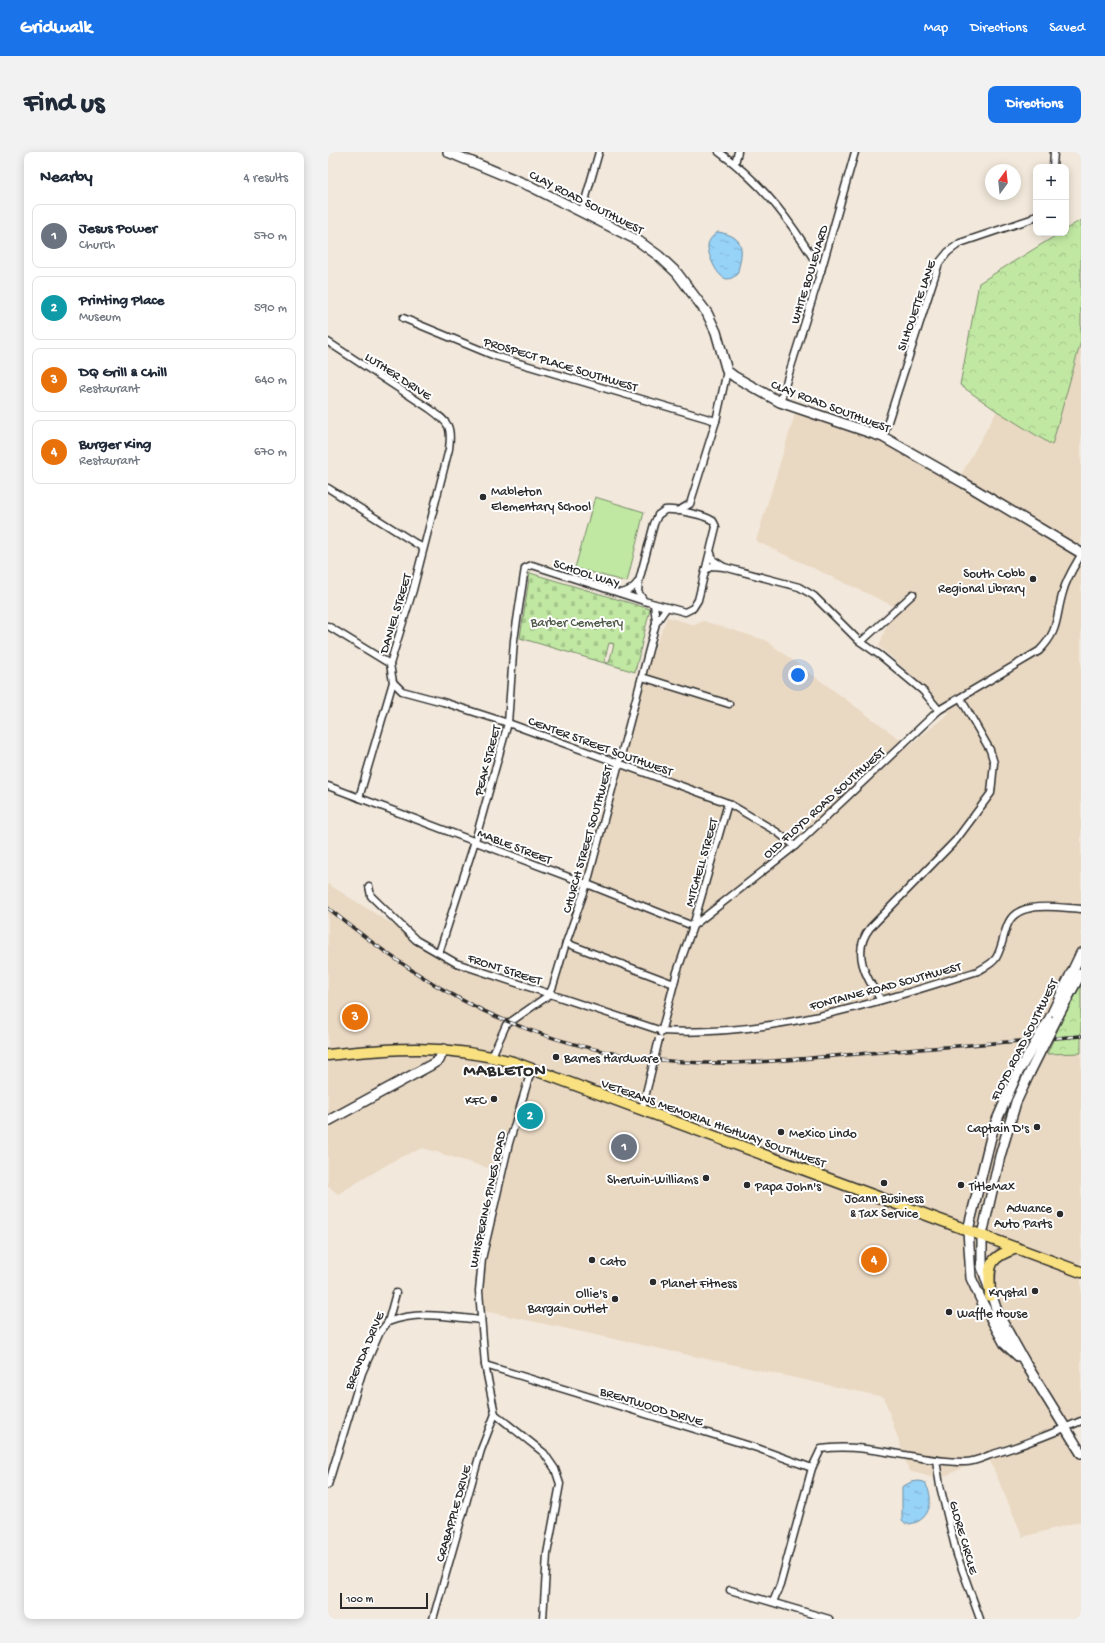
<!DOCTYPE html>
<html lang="en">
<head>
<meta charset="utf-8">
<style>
  body { margin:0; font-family:"Gochi Hand",sans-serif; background:#f2f2f3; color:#1f2937 }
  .controls { position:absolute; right:12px; top:12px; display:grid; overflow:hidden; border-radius:8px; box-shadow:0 2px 10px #0003 }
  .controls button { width:36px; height:36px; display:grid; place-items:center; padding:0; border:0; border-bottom:1px solid #e0e1e3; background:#fff; color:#1f2937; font:20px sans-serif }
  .compass { position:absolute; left:657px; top:12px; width:36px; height:36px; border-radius:50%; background:#fff; box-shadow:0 2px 10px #0003; rotate:15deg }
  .scale { position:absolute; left:12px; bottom:10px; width:88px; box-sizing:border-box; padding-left:4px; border:2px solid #2b2b2b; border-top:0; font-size:11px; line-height:14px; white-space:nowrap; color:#2b2b2b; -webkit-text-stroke:3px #fff; paint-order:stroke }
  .you { position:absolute; left:470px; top:523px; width:14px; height:14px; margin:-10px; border:3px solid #fff; border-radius:50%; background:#1a73e8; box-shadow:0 0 0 6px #1a73e833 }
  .badge { display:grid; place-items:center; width:26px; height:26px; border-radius:50%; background:#1a73e8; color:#fff; font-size:13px; font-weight:700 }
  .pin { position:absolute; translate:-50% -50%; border:2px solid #fff; box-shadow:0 1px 4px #0006 }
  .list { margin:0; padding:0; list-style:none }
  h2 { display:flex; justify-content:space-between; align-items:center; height:52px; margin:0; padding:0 16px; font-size:17px }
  h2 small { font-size:13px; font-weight:400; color:#747a83 }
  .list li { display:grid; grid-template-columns:26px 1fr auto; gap:12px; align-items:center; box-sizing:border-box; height:64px; margin:0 8px 8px; padding:0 8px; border:1px solid #e0e1e3; border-radius:8px }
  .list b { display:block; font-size:15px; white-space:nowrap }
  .list p { margin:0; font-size:13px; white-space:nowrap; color:#747a83 }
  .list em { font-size:13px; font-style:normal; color:#747a83 }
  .map { position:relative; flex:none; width:753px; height:1467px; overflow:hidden; border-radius:8px }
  header { display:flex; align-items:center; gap:24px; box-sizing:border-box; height:56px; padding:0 20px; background:#1a73e8; color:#fff }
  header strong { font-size:19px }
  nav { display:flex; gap:22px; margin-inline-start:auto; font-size:14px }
  .intro { display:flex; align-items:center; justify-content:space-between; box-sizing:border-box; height:96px; padding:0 24px }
  h1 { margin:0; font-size:28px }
  .button { padding:10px 18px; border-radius:8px; background:#1a73e8; color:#fff; font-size:14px; font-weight:700 }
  main { display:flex; gap:24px; padding:0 24px }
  aside { flex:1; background:#fff; border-radius:8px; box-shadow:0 2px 10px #0003 }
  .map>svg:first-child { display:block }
  .built { fill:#e9d8c2 }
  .grass { fill:#c1e8a3; stroke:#768a67 }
  .forest { fill:url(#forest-crowns); stroke:#768a67 }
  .cemetery { fill:url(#cemetery-stones); stroke:#768a67; fill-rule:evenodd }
  .water { fill:url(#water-ripples); stroke:#6c8fa5 }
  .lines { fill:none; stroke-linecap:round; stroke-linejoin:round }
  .street-casing { stroke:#2b2b2b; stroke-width:9 }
  .secondary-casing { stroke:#2b2b2b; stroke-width:12 }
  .primary-casing { stroke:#2b2b2b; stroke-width:13 }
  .street { stroke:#fff; stroke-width:6 }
  .secondary { stroke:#fff; stroke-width:9 }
  .primary { stroke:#f9e181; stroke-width:10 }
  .rail-casing { stroke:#2b2b2b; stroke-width:3.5 }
  .rail { stroke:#fff; stroke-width:2; stroke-dasharray:6; stroke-linecap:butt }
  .street-bridge-casing { stroke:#2b2b2b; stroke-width:9; stroke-linecap:butt }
  .secondary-bridge-casing { stroke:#2b2b2b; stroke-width:12; stroke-linecap:butt }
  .street-bridge { stroke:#fff; stroke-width:6 }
  .secondary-bridge { stroke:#fff; stroke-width:9 }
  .poi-dot { fill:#2b2b2b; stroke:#fff; stroke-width:1.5 }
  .labels { text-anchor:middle; stroke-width:4; stroke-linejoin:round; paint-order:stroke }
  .street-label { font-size:13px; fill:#2b2b2b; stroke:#fff }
  .poi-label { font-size:13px; fill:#2b2b2b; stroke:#fff; text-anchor:start }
  .park-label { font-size:13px; fill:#505a49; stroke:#fff }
  .district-label { font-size:17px; font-weight:bold; letter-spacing:1px; fill:#2b2b2b; stroke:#fff }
</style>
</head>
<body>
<header>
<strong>Gridwalk</strong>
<nav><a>Map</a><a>Directions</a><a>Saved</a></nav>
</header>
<div class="intro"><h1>Find us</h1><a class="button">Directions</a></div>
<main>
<aside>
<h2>Nearby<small>4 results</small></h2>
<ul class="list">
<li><span class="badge" style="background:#6b7280">1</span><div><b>Jesus Power</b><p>Church</p></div><em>570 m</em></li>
<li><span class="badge" style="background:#0f9aa8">2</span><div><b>Printing Place</b><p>Museum</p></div><em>590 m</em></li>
<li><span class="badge" style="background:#e8710a">3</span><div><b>DQ Grill &amp; Chill</b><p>Restaurant</p></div><em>640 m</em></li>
<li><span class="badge" style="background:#e8710a">4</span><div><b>Burger King</b><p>Restaurant</p></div><em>670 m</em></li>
</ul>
</aside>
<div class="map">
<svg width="753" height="1467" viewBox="0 0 753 1467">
  <defs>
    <pattern id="forest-crowns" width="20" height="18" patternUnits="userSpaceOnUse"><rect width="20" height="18" fill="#c1e8a3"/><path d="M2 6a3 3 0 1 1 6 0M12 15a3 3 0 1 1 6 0" fill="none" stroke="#a6c78c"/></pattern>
    <pattern id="cemetery-stones" width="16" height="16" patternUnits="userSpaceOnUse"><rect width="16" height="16" fill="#c1e8a3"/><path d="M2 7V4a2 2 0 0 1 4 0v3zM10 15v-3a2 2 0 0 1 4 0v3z" fill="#a6c78c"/></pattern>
    <pattern id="water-ripples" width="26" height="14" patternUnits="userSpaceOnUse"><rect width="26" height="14" fill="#97d2f7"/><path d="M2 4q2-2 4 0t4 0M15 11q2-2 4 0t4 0" fill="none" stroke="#82b4d4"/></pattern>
  </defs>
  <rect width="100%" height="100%" fill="#f2e8db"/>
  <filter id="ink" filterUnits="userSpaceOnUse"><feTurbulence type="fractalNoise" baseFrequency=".025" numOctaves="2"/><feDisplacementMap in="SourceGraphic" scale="8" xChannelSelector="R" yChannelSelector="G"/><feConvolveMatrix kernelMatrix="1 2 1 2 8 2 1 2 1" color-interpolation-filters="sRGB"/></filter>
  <g filter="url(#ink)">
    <polygon class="built" points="753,189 753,825 719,901 753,901 753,1267 736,1272 753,1303 753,1369 695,1385 660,1304 611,1327 581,1319 556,1245 157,1159 154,1111 173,1020 95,996 70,1006 10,1042 0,1034 0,732 118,806 154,820 220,837 314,530 339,465 367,473 375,469 437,488 581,594 621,561 590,529 551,494 566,454 428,389 468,259 556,280 630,328 669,259 724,293"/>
    <polygon class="grass" points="267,345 316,360 299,430 247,416"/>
    <g class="forest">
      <polygon points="753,68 753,189 724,293 669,259 632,233 651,131 732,81 738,81 738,77"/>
      <polygon points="753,825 753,901 719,902"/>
    </g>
    <path class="cemetery" d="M202,421L322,457L307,520L192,486ZM281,491L286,492L281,511L276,510Z"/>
    <g class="water">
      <path d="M390,80C419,85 415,99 409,123C406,125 402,127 400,127C389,127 379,101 380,93C381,87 386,83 390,80Z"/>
      <path d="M591,1329L596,1330C609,1347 601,1373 577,1372L574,1369V1335L583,1330Z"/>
    </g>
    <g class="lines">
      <defs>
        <g id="street">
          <path d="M391,0C437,33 464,71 493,119"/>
          <polyline points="407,11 410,0"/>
          <polyline points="725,15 726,0"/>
          <polyline points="254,59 271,0"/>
          <polyline points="75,166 167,204 388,269"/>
          <path d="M0,190L102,257C121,271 124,274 121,297L85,438L62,512L65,530L31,646"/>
          <polyline points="452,250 493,119 527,0"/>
          <polyline points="555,285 611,111 620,100 632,91 703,67 708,63"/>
          <polyline points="0,336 95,396"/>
          <path d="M337,358C346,357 378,363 385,369C386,370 388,375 388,375L370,448L365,456L357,460L316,449L310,440L311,429L326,372L330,363Z"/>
          <polyline points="350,359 362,352 388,269 399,219"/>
          <polyline points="383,401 385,408 396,415"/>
          <polyline points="378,418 384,414 396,415 471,435 486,444 530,488 553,504 595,539 611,558"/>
          <path d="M292,441C300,440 305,437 310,430"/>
          <polyline points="326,452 328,470"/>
          <polyline points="0,474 62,512"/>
          <polyline points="533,490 585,442"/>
          <polyline points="314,525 401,552"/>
          <polyline points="65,530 74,539 115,550 180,571 400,651 449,680 467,694"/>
          <polyline points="0,634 259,732 365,774 400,651"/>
          <path d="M41,734L43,744L88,788L128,811L334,879C442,885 548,851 650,819C657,815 664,812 668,806C680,786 672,761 703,756C719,753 737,756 753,757"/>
          <polyline points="238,791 346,832"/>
          <polyline points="111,801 147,689 180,571 186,488 197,416 204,413 316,449"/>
          <path d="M553,848C538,826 523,800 542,776L628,688L663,641L666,611L662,598L633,547"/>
          <path d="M333,881L349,820L365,774L467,694L611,558L711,499C732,478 727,466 735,440C738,427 746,415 753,403"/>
          <polyline points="164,904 178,873 221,843 225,834 238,791 259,732 328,471 339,455"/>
          <polyline points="204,916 181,991 154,1107 151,1139 157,1213 167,1262 216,1301 227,1317 232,1332 219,1402 215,1467"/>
          <polyline points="314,957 321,929"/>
          <path d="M60,1170C90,1158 122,1165 153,1168"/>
          <polyline points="157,1213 429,1296 484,1316"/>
          <polyline points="608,1308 612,1334 629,1403 652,1467"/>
          <polyline points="0,1333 34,1221 52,1180 60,1170 68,1141"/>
          <polyline points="402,1438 501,1467"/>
          <path d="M445,1450L452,1433L484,1316L493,1297C540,1290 588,1310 635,1310C644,1311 654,1306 662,1303C693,1294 723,1282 753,1269"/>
          <polyline points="105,1467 153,1298 167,1262"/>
        </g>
        <g id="secondary">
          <polyline points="120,0 202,34 309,88 331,104 349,121 379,161 388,180 399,219 407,225 452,250 555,285 636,331 753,401"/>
          <polyline points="729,866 753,821"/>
          <polyline points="721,868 753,801"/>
          <polyline points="702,920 688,950 672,1004 654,1083 654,1115 670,1162 698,1212 753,1301"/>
          <polyline points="689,922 665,977 640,1078 643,1126 655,1152 677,1192 690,1204"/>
          <polyline points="0,969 103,913 111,908 116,897"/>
        </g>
        <g id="primary">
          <path d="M0,903C68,896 117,892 185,910L753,1120"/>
          <path d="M662,1144C661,1114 658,1106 689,1096"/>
        </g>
      </defs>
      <use href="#street" class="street-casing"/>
      <use href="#secondary" class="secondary-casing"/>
      <use href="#primary" class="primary-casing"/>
      <use href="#street" class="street"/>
      <use href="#secondary" class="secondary"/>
      <use href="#primary" class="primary"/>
      <defs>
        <path id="rail" d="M0,756C56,801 114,843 181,870C242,895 310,909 375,911C431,912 487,905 542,901C613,895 683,889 753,884"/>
      </defs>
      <use href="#rail" class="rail-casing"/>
      <use href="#rail" class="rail"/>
      <defs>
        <polyline id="street-bridge" points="321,929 331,887"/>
        <g id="secondary-bridge">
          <polyline points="702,920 729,866"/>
          <polyline points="689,922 721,868"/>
        </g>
      </defs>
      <use href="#street-bridge" class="street-bridge-casing"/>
      <use href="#secondary-bridge" class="secondary-bridge-casing"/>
      <use href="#street-bridge" class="street-bridge"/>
      <use href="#secondary-bridge" class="secondary-bridge"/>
    </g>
  </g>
  <g class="poi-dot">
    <circle cx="155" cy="345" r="4"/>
    <circle cx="705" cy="427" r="4"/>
    <circle cx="228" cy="905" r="4"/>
    <circle cx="166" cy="947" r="4"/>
    <circle cx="709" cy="975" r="4"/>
    <circle cx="453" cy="980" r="4"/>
    <circle cx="378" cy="1026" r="4"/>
    <circle cx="556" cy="1031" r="4"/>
    <circle cx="419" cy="1033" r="4"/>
    <circle cx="633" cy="1033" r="4"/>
    <circle cx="732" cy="1062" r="4"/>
    <circle cx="264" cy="1108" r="4"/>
    <circle cx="325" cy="1130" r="4"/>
    <circle cx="707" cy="1139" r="4"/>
    <circle cx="287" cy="1147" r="4"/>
    <circle cx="621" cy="1160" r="4"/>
  </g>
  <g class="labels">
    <g class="street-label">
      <text transform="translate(259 49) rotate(27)" y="5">CLAY ROAD SOUTHWEST</text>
      <text transform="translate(480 122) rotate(-73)" y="5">WHITE BOULEVARD</text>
      <text transform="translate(587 153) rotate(-71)" y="5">SILHOUETTE LANE</text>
      <text transform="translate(233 211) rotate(17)" y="5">PROSPECT PLACE SOUTHWEST</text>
      <text transform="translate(71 223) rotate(33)" y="5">LUTHER DRIVE</text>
      <text transform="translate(503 253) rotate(21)" y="5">CLAY ROAD SOUTHWEST</text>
      <text transform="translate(259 420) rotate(18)" y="5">SCHOOL WAY</text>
      <text transform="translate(66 461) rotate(-73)" y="5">DANIEL STREET</text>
      <text transform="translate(273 593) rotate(20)" y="5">CENTER STREET SOUTHWEST</text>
      <text transform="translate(158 608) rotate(-75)" y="5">PEAK STREET</text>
      <text transform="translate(495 650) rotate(-42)" y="5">OLD FLOYD ROAD SOUTHWEST</text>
      <text transform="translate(258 687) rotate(-74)" y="5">CHURCH STREET SOUTHWEST</text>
      <text transform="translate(187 693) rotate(21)" y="5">MABLE STREET</text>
      <text transform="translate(372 710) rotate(-74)" y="5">MITCHELL STREET</text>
      <text transform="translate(177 816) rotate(18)" y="5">FRONT STREET</text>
      <text transform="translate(557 833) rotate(-15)" y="5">FONTAINE ROAD SOUTHWEST</text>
      <text transform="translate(695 887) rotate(-63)" y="5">FLOYD ROAD SOUTHWEST</text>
      <text transform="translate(386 970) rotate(20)" y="5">VETERANS MEMORIAL HIGHWAY SOUTHWEST</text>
      <text transform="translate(158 1047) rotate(-78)" y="5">WHISPERING PINES ROAD</text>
      <text transform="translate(35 1198) rotate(-67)" y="5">BRENDA DRIVE</text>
      <text transform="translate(324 1253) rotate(17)" y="5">BRENTWOOD DRIVE</text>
      <text transform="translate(124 1361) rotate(-74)" y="5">CRABAPPLE DRIVE</text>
      <text transform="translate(637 1385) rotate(74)" y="5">GLORE CIRCLE</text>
    </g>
    <g class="poi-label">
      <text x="163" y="343">Mableton<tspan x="163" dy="15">Elementary School</tspan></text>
      <text x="697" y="425" text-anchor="end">South Cobb<tspan x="697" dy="15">Regional Library</tspan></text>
      <text x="236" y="910">Barnes Hardware</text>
      <text x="158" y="952" text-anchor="end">KFC</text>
      <text x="701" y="980" text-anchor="end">Captain D's</text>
      <text x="461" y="985">Mexico Lindo</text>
      <text x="370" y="1031" text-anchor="end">Sherwin-Williams</text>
      <text x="427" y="1038">Papa John's</text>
      <text x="641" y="1038">TitleMax</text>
      <text x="556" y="1050" text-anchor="middle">Joann Business<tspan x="556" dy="15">&amp; Tax Service</tspan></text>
      <text x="724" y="1060" text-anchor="end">Advance<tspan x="724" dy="15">Auto Parts</tspan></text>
      <text x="272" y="1113">Cato</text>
      <text x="333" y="1135">Planet Fitness</text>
      <text x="699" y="1144" text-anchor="end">Krystal</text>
      <text x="279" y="1145" text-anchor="end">Ollie's<tspan x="279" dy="15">Bargain Outlet</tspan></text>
      <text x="629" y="1165">Waffle House</text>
    </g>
    <g class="park-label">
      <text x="249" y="474">Barber Cemetery</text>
    </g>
    <g class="district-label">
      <text x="177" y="923">MABLETON</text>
    </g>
  </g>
</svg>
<div class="controls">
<button>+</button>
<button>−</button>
</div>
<svg class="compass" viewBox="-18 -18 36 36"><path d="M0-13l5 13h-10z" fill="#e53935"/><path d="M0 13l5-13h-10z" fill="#747a83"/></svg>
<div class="scale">100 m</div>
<div class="you"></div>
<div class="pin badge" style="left:296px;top:995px;background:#6b7280">1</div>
<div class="pin badge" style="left:202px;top:964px;background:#0f9aa8">2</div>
<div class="pin badge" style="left:27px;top:865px;background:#e8710a">3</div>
<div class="pin badge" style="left:546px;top:1108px;background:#e8710a">4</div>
</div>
</main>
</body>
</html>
